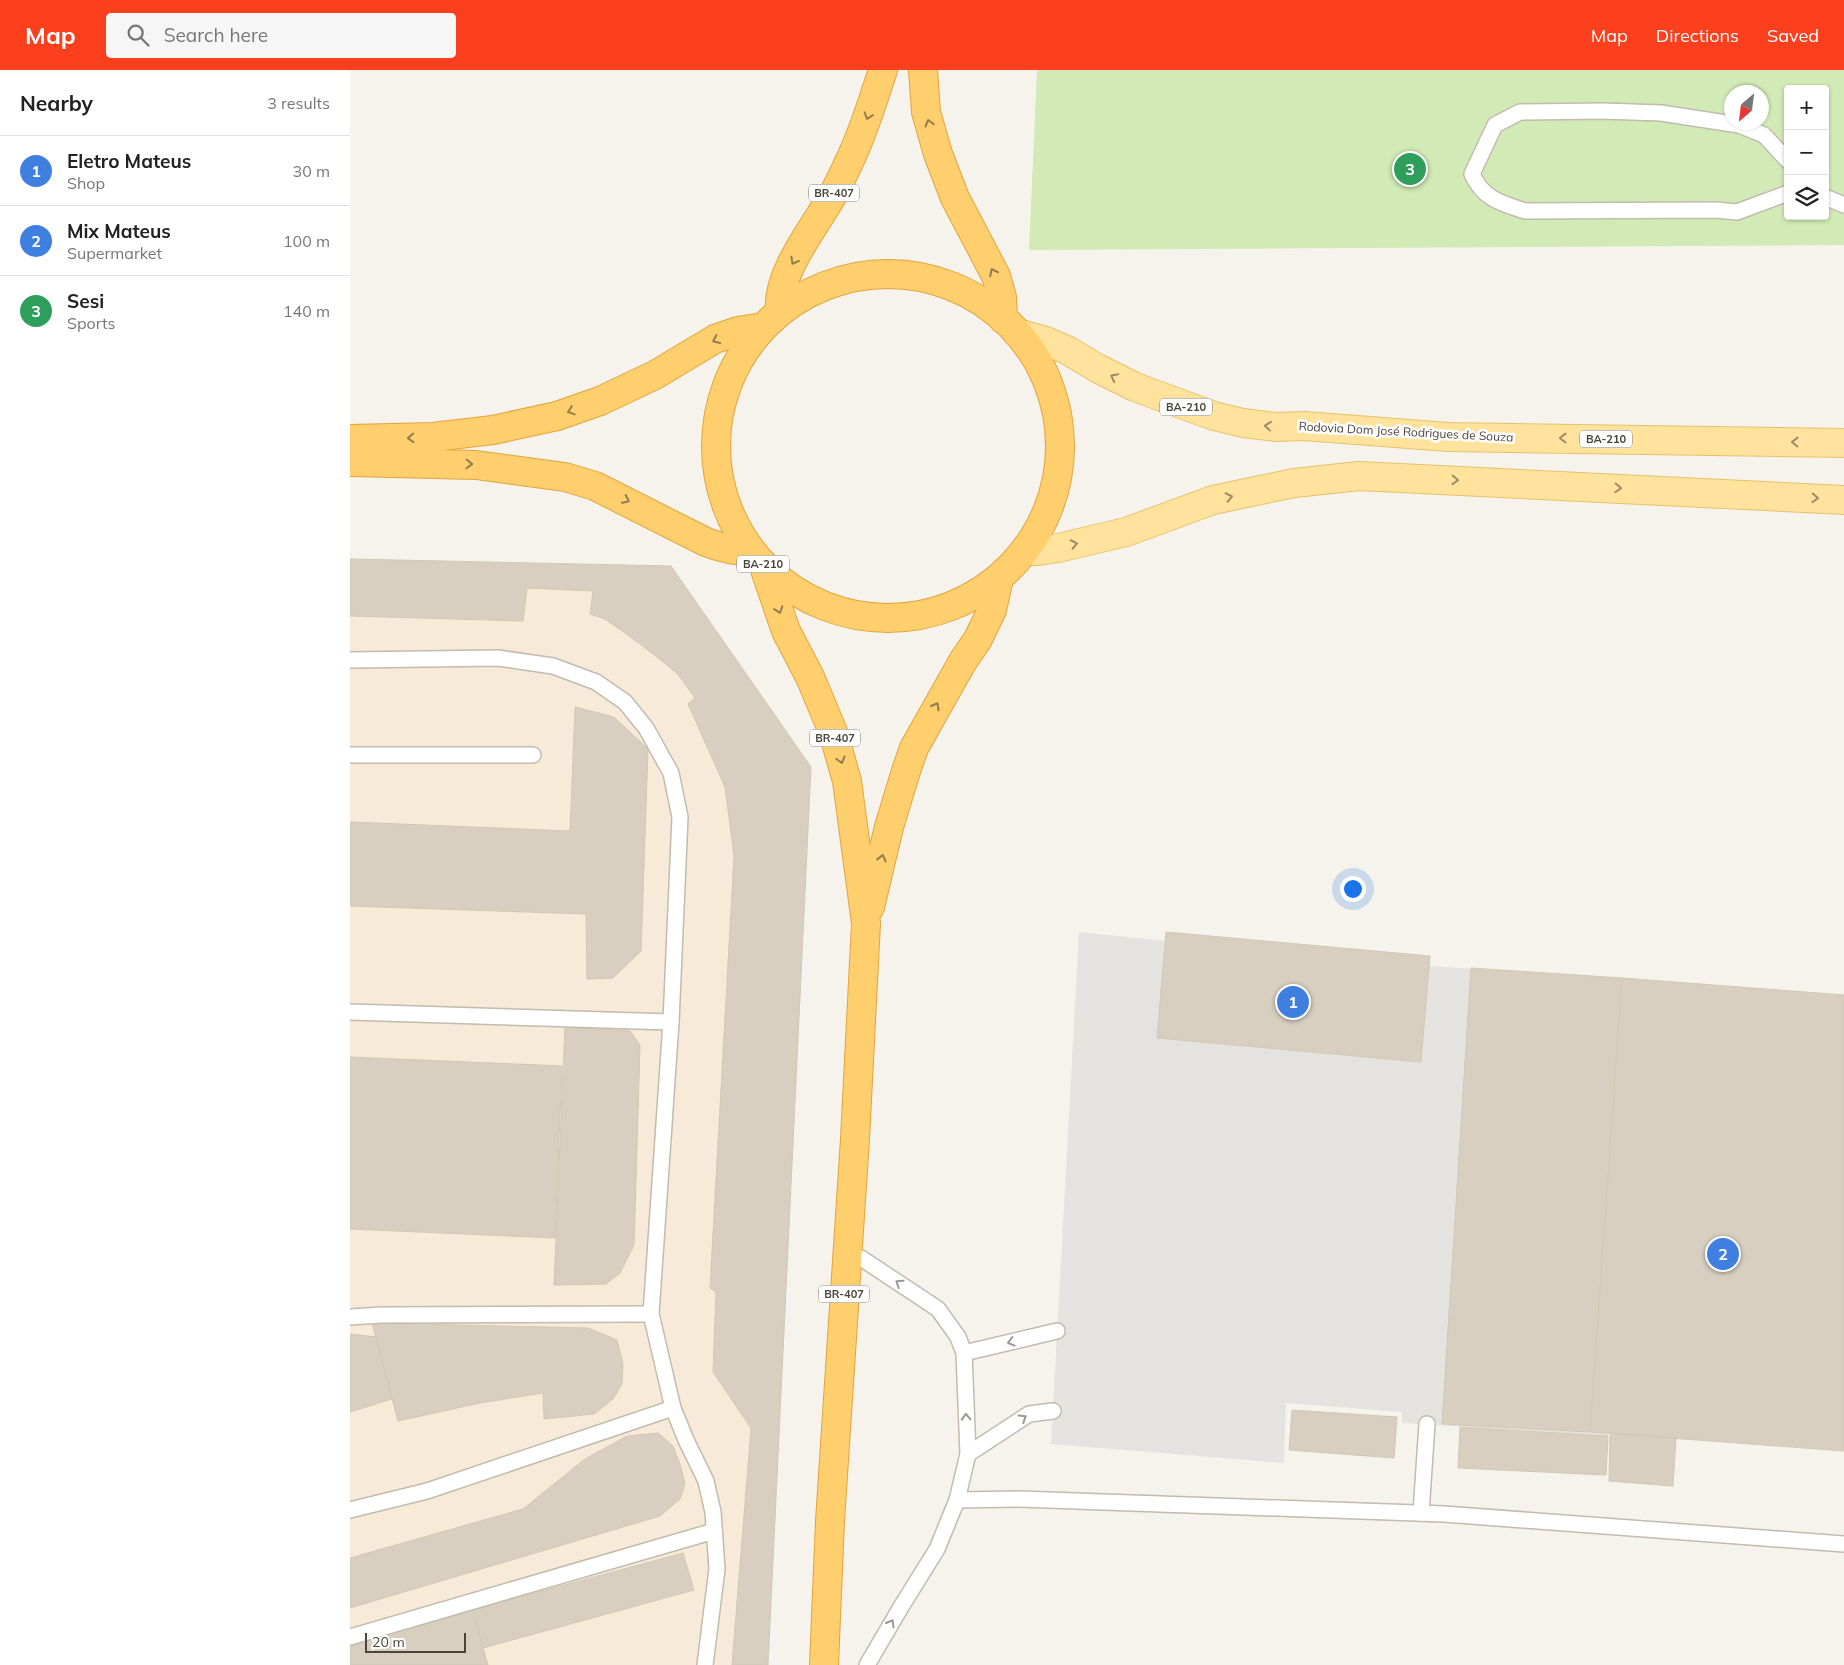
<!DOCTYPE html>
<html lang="en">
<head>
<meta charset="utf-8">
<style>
  body { margin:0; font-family:Mulish,sans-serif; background:#f6f6f6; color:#222 }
  .controls { position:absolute; right:15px; top:15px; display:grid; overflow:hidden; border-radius:5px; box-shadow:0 1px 4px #0004 }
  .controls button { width:45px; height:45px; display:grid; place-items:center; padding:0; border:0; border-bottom:1px solid #e0e0e0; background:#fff; color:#222; font:25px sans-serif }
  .compass { position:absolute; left:1374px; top:15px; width:45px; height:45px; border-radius:50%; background:#fff; box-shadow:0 1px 4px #0004; rotate:208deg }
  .scale { position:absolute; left:15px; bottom:12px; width:101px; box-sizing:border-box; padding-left:5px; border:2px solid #4b4439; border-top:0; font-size:14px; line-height:18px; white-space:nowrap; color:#4b4439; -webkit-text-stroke:4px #fff; paint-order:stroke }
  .you { position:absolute; left:1002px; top:818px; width:18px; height:18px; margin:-12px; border:4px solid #fff; border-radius:50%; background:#1a73e8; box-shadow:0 0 0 8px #1a73e833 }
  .badge { display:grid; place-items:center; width:32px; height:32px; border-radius:50%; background:#fc3f1d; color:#fff; font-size:16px; font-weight:700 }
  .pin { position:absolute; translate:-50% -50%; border:2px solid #fff; box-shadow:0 1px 5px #0006 }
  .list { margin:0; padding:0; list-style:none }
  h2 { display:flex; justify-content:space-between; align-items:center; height:65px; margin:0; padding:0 20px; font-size:21px }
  h2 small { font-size:16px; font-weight:400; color:#767676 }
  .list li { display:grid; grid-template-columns:32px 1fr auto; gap:15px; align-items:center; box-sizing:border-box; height:70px; padding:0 20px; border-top:1px solid #e0e0e0 }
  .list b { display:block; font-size:19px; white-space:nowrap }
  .list p { margin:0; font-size:16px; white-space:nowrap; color:#767676 }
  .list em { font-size:16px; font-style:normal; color:#767676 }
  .icon { flex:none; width:28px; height:28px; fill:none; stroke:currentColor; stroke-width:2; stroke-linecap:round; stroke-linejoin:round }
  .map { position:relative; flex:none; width:1494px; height:1595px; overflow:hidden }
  header { display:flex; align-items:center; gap:30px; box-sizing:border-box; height:70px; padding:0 25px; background:#fc3f1d; color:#fff }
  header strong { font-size:24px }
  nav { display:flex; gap:28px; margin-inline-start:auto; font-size:18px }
  .search { width:350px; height:45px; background:#f6f6f6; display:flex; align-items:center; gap:12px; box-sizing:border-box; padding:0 18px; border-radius:5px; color:#767676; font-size:19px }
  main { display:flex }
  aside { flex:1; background:#fff }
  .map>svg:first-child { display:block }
  .commercial { fill:#f7ead8 }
  .green { fill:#d2eab5; fill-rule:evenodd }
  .parking { fill:#e5e3e0 }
  .building { fill:#d8cfc1; stroke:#d3c7b4 }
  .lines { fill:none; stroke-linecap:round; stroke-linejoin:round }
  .lane-casing { stroke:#c2bbae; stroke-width:18 }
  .primary-casing { stroke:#e6c16a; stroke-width:30 }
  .highway-casing { stroke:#e0a43c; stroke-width:30 }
  .lane { stroke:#fff; stroke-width:15 }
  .primary { stroke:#ffe39c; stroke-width:28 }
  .highway { stroke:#ffcf6e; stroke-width:28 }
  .oneway { stroke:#937c4e }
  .oneway2 { stroke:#9c8c66 }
  .oneway3 { stroke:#9c9892 }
  .labels { text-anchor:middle; stroke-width:5; stroke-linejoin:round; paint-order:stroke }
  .shield { fill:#fff; stroke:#817c74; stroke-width:1 }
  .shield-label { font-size:11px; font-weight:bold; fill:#4b4439 }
  .street-label { font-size:12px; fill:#4b4439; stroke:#fff }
</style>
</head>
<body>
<header>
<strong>Map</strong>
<div class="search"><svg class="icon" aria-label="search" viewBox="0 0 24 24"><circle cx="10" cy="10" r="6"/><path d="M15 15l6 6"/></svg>Search here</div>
<nav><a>Map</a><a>Directions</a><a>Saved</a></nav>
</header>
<main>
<aside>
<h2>Nearby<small>3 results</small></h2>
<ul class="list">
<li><span class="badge" style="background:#3f7fe0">1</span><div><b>Eletro Mateus</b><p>Shop</p></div><em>30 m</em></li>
<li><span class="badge" style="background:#3f7fe0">2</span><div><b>Mix Mateus</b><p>Supermarket</p></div><em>100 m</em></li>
<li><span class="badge" style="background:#2e9e5b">3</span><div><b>Sesi</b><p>Sports</p></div><em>140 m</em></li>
</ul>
</aside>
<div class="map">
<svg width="1494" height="1595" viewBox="0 0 1494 1595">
  <rect width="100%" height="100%" fill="#f6f3ec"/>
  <polygon class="commercial" points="0,489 321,496 461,697 418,1595 0,1595"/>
  <path class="green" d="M687,0H1494V175L679,180ZM1438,19H1475V146H1438ZM1382,22H1412V52H1382Z"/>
  <polygon class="parking" points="729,862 815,871 807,968 1070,992 1079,896 1272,908 1240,1361 1258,1363 1258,1366 1052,1353 1052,1342 936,1333 934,1393 701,1374"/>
  <g class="building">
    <polygon points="0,489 321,496 461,697 418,1595 382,1595 401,1358 363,1302 366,1222 360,1218 384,786 375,717 338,634 345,628 327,603 289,573 255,549 240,544 243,521 177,518 173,551 0,546"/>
    <polygon points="225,637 264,647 298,679 291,881 263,908 237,909 236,844 0,836 0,752 220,761"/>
    <polygon points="816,862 1080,886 1071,992 807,968"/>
    <polygon points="1121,898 1272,908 1240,1362 1092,1354"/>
    <polygon points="1272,908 1494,925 1494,1381 1240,1362"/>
    <polygon points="215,957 280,961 290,975 284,1175 270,1203 256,1214 204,1215"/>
    <polygon points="0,987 212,996 205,1168 0,1159"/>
    <polygon points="22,1253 238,1258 267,1270 273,1294 272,1314 263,1329 244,1344 194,1349 193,1323 130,1333 48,1351"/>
    <polygon points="0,1264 26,1267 42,1329 0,1342"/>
    <polygon points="942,1340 1047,1347 1044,1388 939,1380"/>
    <polygon points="1110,1357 1258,1366 1256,1405 1108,1398"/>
    <polygon points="308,1363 323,1376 330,1394 335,1414 330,1429 310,1446 0,1538 0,1488 173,1439 235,1389 277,1366"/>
    <polygon points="1260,1363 1326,1368 1323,1416 1259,1411"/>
    <polygon points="333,1483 344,1520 133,1578 122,1540"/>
    <polygon points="122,1540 138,1595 0,1595 0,1574"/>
  </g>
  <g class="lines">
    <defs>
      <g id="lane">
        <path d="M1438,91L1414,65L1389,55L1311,43L1253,41L1170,42L1145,55L1122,104C1133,129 1151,133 1175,141L1367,140L1387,142L1438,123"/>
        <polyline points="1475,127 1494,135"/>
        <polyline points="0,590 148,588 203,596 246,612 275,632 296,658 321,703 330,747 321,952 301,1244 323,1338 336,1370 356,1411 363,1442 367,1499 355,1595"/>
        <polyline points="0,685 183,685"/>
        <polyline points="0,942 321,952"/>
        <polyline points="497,1185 511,1188 588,1239 608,1267 614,1283 618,1384 607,1430 587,1479 551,1537 517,1595"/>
        <polyline points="0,1247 31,1245 301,1244"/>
        <polyline points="614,1283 707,1261"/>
        <polyline points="618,1384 679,1344 703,1341"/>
        <polyline points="607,1430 670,1429 1094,1444 1494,1474"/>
        <polyline points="0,1440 77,1421 323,1338"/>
        <polyline points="1071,1443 1077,1354"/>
        <polyline points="0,1567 364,1461"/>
      </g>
      <g id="primary">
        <polyline points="667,263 696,271 717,280 747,298 785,317 864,346 893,353 926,357 954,356 1098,367 1494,373"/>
        <polyline points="676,481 688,481 708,478 776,462 863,430 944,413 1009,406 1494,430"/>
      </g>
      <g id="highway">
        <polyline points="573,0 576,42 588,84 605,128 646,206 652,227 653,249"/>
        <circle cx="538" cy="376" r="172"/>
        <path d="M430,241C426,205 463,159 481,128C488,116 494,103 500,90C514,61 523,30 533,0"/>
        <polyline points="0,369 83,367 143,360 207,346 250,331 305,305 365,269 388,261 413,257"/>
        <path d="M0,392L126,395L215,407L245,416L356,472C371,478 385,481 401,481"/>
        <polyline points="413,494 436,561 460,607 483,662 497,711 516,853 505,1069 480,1451 474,1595"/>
        <polyline points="520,837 539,757 556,701 564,678 613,591 628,569 642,540 649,508"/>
      </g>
    </defs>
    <use href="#lane" class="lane-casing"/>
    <use href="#primary" class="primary-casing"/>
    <use href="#highway" class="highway-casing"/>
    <use href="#lane" class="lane"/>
    <use href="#primary" class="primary"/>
    <use href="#highway" class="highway"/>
  </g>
  <defs><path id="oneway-chevron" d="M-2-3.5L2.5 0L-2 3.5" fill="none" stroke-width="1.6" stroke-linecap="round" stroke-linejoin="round" transform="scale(1.25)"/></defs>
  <g class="oneway">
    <use href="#oneway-chevron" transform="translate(518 46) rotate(109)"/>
    <use href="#oneway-chevron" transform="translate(579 53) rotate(-106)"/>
    <use href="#oneway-chevron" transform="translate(444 191) rotate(119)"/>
    <use href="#oneway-chevron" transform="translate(643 202) rotate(-117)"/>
    <use href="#oneway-chevron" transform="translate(366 270) rotate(155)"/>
    <use href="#oneway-chevron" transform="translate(221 341) rotate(161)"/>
    <use href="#oneway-chevron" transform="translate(61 368) rotate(178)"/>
    <use href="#oneway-chevron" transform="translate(119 394) rotate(2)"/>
    <use href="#oneway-chevron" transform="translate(276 430) rotate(26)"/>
    <use href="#oneway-chevron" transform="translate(429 540) rotate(71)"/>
    <use href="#oneway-chevron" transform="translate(586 636) rotate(-60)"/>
    <use href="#oneway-chevron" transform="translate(491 690) rotate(74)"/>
    <use href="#oneway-chevron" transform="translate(532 788) rotate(-76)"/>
  </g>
  <g class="oneway2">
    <use href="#oneway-chevron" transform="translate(764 307) rotate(-153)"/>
    <use href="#oneway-chevron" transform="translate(918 356) rotate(-174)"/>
    <use href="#oneway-chevron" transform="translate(1213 368) rotate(-179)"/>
    <use href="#oneway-chevron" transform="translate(1445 372) rotate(-179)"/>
    <use href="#oneway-chevron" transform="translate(1105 410) rotate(3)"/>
    <use href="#oneway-chevron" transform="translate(1268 418) rotate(3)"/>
    <use href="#oneway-chevron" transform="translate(879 427) rotate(-12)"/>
    <use href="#oneway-chevron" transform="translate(1465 428) rotate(3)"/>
    <use href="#oneway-chevron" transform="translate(724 474) rotate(-12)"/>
  </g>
  <g class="oneway3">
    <use href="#oneway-chevron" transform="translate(549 1213) rotate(-146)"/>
    <use href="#oneway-chevron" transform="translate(661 1272) rotate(166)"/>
    <use href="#oneway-chevron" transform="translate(616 1347) rotate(-92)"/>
    <use href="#oneway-chevron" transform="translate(673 1348) rotate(-32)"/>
    <use href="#oneway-chevron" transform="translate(541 1553) rotate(-60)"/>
  </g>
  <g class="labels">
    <g class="shield">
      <rect x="459" y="114.5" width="50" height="17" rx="4"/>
      <rect x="810" y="328.5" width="52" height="17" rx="4"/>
      <rect x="1230" y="360.5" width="52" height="17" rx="4"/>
      <rect x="387" y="485.5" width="52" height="17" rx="4"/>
      <rect x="460" y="659.5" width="50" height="17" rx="4"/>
      <rect x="469" y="1215.5" width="50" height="17" rx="4"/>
    </g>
    <g class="shield-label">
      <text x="484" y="127">BR-407</text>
      <text x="836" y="341">BA-210</text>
      <text x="1256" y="373">BA-210</text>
      <text x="413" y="498">BA-210</text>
      <text x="485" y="672">BR-407</text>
      <text x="494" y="1228">BR-407</text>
    </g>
    <g class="street-label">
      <text transform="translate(1056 362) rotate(3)" y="4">Rodovia Dom José Rodrigues de Souza</text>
    </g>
  </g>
</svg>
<div class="controls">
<button>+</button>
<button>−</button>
<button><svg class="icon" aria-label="layers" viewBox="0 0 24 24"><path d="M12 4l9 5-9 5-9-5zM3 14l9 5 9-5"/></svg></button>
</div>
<svg class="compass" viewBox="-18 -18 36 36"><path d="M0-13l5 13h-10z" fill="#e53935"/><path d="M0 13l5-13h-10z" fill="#767676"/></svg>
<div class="scale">20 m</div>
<div class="you"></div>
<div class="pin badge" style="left:943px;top:932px;background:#3f7fe0">1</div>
<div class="pin badge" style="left:1373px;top:1184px;background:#3f7fe0">2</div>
<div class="pin badge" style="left:1060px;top:99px;background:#2e9e5b">3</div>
</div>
</main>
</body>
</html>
